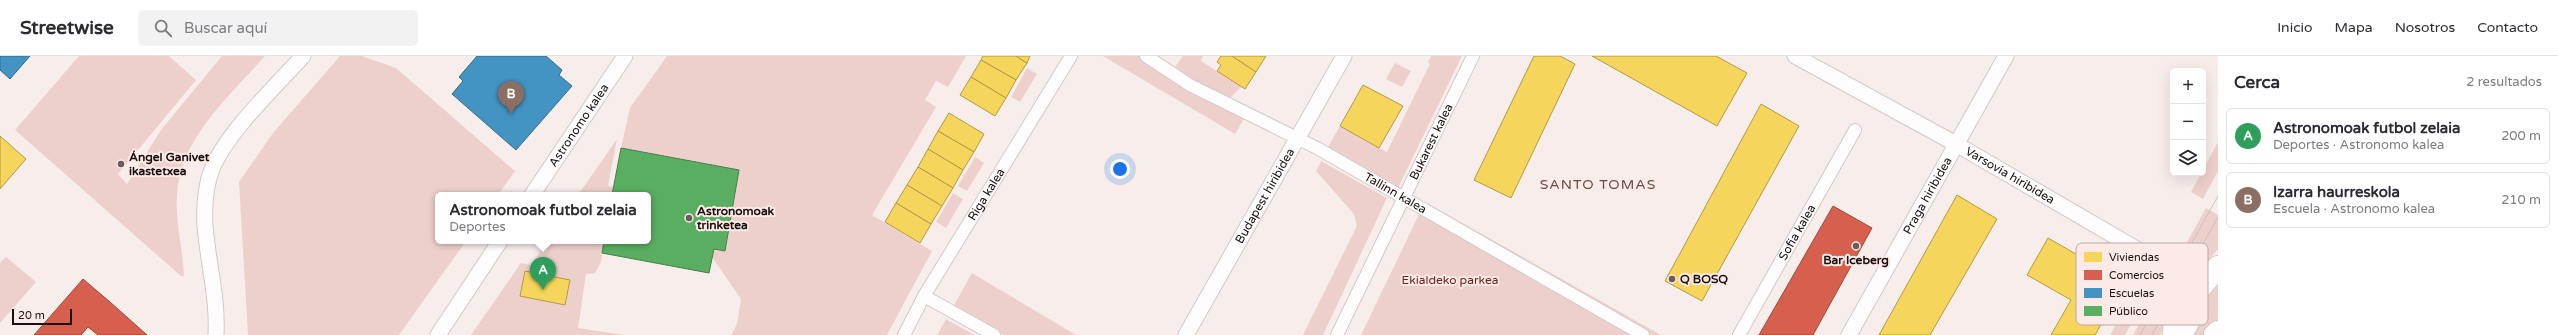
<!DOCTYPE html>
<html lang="es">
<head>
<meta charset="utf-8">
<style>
  body { margin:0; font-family:"Varela Round",sans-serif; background:#f2f2f3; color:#2b2b33 }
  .controls { position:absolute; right:12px; top:12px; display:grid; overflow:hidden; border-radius:6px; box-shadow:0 4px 16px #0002 }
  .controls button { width:36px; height:36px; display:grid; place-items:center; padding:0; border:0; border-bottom:1px solid #e1e1e2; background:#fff; color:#2b2b33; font:20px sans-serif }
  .scale { position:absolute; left:12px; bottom:10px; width:60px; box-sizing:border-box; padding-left:4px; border:2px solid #1a100f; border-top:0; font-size:11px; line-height:14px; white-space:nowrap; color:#1a100f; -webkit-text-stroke:3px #fceae7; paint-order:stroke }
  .you { position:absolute; left:1120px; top:113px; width:14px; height:14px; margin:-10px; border:3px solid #fff; border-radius:50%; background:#1a73e8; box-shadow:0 0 0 6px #1a73e833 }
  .badge { display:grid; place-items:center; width:26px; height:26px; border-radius:50%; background:#675e5c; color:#fff; font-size:13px; font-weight:700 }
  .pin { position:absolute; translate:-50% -33px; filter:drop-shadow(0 1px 2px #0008) }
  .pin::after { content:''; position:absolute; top:21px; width:14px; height:12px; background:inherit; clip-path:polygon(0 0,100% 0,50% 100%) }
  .popup { position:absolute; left:435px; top:136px; width:216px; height:52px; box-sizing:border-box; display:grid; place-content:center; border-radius:6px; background:#fff; filter:drop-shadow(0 1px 3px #0005); font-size:13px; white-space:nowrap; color:#7c7c81 }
  .popup b { font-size:15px; color:#2b2b33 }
  .popup::after { content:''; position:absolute; left:50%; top:100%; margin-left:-8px; border:8px solid transparent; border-top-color:#fff }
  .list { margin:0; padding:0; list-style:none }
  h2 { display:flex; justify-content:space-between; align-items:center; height:52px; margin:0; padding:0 16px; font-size:17px }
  h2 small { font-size:13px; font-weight:400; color:#7c7c81 }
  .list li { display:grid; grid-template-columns:26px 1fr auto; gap:12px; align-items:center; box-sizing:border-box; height:56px; margin:0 8px 8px; padding:0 8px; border:1px solid #e1e1e2; border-radius:6px }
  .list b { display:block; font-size:15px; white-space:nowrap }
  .list p { margin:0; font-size:13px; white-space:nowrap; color:#7c7c81 }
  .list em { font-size:13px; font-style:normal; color:#7c7c81 }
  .icon { flex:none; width:22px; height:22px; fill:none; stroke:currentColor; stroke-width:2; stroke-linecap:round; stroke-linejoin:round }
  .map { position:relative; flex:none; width:2218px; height:279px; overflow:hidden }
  header { display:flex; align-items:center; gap:24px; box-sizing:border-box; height:56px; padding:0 20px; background:#fff; border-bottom:1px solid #e1e1e2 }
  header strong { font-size:19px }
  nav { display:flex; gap:22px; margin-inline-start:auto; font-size:14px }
  .search { width:280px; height:36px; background:#f2f2f3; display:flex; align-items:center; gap:10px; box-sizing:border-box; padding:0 14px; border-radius:6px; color:#7c7c81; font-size:15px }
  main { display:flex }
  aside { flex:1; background:#fff }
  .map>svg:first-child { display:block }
  .green { fill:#edd0cb }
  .homes { fill:#f6d55c; stroke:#b49a45 }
  .shops { fill:#d6604d; stroke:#9e483a }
  .schools { fill:#4393c3; stroke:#376c8d }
  .public { fill:#5aae61; stroke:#477f48 }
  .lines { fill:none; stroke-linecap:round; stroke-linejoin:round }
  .pedestrian-casing { stroke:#d2c9c7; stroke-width:14 }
  .minor-casing { stroke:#d2c9c7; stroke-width:17 }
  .secondary-casing { stroke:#d2c9c7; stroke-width:24 }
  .pedestrian { stroke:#fefcfc; stroke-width:12 }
  .minor { stroke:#fefcfc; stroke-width:15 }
  .secondary { stroke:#fefcfc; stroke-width:22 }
  .tram { stroke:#c6c3c2; stroke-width:1 }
  .poi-dot { fill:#675e5c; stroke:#fceae7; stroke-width:1.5 }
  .labels { text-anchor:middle; stroke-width:4; stroke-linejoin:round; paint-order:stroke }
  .street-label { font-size:12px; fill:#1a100f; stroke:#fceae7 }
  .poi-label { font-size:12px; font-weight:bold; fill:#1a100f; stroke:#fceae7; text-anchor:start }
  .park-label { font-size:12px; fill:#6c1f17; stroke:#fceae7 }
  .quarter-label { font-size:14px; letter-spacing:1px; fill:#644c48; stroke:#fceae7 }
  .key { fill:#fceae7; stroke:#b8a9a6; stroke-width:1 }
  .key-label { font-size:11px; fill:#1a100f }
</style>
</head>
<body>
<header>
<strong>Streetwise</strong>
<div class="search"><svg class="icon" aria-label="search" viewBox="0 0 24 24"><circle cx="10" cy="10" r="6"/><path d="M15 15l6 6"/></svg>Buscar aquí</div>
<nav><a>Inicio</a><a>Mapa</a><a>Nosotros</a><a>Contacto</a></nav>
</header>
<main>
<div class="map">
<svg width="2218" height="279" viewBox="0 0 2218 279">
  <rect width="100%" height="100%" fill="#f7eeec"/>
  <g class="green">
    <path d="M79,0H169L196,24L118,118L127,128L161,74L222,0H265C230,40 181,81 177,138C175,166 183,193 184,220H181L15,74Z"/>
    <polygon points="340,0 362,0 396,12 515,115 498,139 438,139 438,185 466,185 399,279 248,279 239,126 273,77"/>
    <polygon points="667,0 966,0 948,31 936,25 925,44 936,51 872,159 932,195 887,279 731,279 737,268 741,243 712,201 714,193 725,195 739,114 621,92 630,52"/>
    <polygon points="1103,0 1139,0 1246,59 1235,78"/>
    <polygon points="1183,0 1203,0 1201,5 1241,31 1228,44 1190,26 1174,13"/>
    <polygon points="1431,0 1462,0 1398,132 1327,93 1340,70 1387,96 1430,8 1428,6"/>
    <polygon points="1395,7 1411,15 1402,31 1386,23"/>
    <polygon points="1027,12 1037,18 1020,46 1011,41"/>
    <polygon points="617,83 608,130 614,131 612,139 578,139"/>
    <polygon points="2218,86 2218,115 2203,143 2191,136"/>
    <polygon points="975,101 984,107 967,135 958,130"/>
    <polygon points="1321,105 1387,142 1323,279 1303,279 1357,170 1354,158 1316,115"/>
    <polygon points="953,137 963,143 946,172 936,166"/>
    <polygon points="1425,146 1661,279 1361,279"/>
    <polygon points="2206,152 2218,159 2218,193 2189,226 2183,240 2171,215"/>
    <polygon points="547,185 604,185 601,206 595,217 586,218 578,272 624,279 471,279 521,207 531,209"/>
    <polygon points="6,201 36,226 0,267 0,207"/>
    <polygon points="972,217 1076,279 1004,279 953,251"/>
    <path d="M2162,229C2167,245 2168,265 2160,279H2133Z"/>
    <polygon points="2218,230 2218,263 2202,279 2192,279 2207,236"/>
    <polygon points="2128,246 2139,253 2125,279 2110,279"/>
    <polygon points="946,263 974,279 937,279"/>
  </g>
  <g class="homes">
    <polygon points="983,0 1016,0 1027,7 1016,24 981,4"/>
    <polygon points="1016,0 1030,0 1027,7"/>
    <polygon points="1221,0 1232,0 1256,16 1245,33 1217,15 1221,9 1217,6"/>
    <polygon points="1232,0 1266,0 1256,16"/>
    <polygon points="1534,0 1560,0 1575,8 1511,142 1474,124"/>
    <polygon points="1592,0 1716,0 1747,17 1717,70"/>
    <polygon points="981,4 1016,24 1006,42 971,21"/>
    <polygon points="971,21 1006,42 995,60 960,39"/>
    <polygon points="1363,29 1403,50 1379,92 1340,70"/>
    <polygon points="1761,48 1799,70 1702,245 1665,225"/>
    <polygon points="949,57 984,78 974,96 938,75"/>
    <polygon points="938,75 974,96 963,114 928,93"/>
    <polygon points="0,80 26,103 0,133"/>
    <polygon points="928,93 963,114 953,132 918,111"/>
    <polygon points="918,111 953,132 942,150 907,129"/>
    <polygon points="907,129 942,150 931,168 896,147"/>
    <polygon points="1957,139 1997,163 1930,279 1879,279"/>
    <polygon points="896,147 931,168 920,187 885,166"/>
    <polygon points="2048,182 2125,226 2095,279 2051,279 2071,244 2027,219"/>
    <polygon points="525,215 570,224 565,249 520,240"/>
  </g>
  <g class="shops">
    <polygon points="1833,150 1872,172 1813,279 1759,279"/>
    <polygon points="83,223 110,246 147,279 98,279 88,271 81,279 34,279"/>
  </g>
  <g class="schools">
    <polygon points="0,0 30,0 10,23 0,14"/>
    <polygon points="477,0 546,0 562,14 559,19 572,30 516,94 452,38 463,25 459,21"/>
  </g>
  <polygon class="public" points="621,92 739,114 725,195 714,193 709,217 602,197 604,185 648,185 648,139 612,139"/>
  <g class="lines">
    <defs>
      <g id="pedestrian">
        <path id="s1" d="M1146,0L1190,29L1317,92L1643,279"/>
        <polyline points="924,240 994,279"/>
        <path id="s2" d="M904,279L924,240L1071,0"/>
        <path id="s3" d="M1337,279L1473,0"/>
        <path id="s4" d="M1739,279L1855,74"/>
      </g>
      <g id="minor">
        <path id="s5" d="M1795,0L1956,88L2140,195C2169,217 2175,244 2170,279"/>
        <path id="s6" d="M532,139L625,0"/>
        <path d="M216,279C218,242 208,207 205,170C204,151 205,131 212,113C227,76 275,31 303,0"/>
        <polyline points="438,279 500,185"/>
        <path id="s7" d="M1186,279L1344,0"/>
        <path id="s8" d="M1849,279L2006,0"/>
      </g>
      <g id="secondary">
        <polyline points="2181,279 2190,262 2197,235 2218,211"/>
        <polyline points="2215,279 2218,276"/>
      </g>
    </defs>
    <use href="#pedestrian" class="pedestrian-casing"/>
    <use href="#minor" class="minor-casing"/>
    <use href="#secondary" class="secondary-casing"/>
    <use href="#pedestrian" class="pedestrian"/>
    <use href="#minor" class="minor"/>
    <use href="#secondary" class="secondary"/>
    <g class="tram">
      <polyline points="2140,279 2218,140"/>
      <polyline points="2152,279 2218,161"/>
    </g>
  </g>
  <g class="poi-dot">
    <circle cx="121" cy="108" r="4"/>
    <circle cx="689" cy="162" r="4"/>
    <circle cx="1856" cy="190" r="4"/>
    <circle cx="1672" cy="223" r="4"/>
  </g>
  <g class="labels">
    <g class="street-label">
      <text dy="4" stroke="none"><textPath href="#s6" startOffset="84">Astronomo kalea</textPath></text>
      <text dy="4" stroke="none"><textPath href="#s3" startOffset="215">Bukarest kalea</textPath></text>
      <text dy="4" stroke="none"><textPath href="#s5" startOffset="246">Varsovia hiribidea</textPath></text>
      <text dy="4" stroke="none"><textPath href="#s1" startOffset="285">Tallinn kalea</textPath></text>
      <text dy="4" stroke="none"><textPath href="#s2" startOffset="163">Riga kalea</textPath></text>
      <text dy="4" stroke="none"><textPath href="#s7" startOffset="160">Budapest hiribidea</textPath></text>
      <text dy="4" stroke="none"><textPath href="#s8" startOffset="160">Praga hiribidea</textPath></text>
      <text dy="4" stroke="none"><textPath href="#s4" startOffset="118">Sofia kalea</textPath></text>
    </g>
    <g class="poi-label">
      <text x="129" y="105">Ángel Ganivet<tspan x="129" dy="14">ikastetxea</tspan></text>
      <text x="697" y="159">Astronomoak<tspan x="697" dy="14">trinketea</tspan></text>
      <text x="1856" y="208" text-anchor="middle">Bar Iceberg</text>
      <text x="1680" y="227">Q BOSQ</text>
    </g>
    <g class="park-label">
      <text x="1450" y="228">Ekialdeko parkea</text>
    </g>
    <g class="quarter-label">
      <text x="1598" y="133">SANTO TOMAS</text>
    </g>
  </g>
  <rect x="2076" y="187" width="132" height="82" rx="6" class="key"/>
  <rect x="2084" y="196" width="18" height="10" fill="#f6d55c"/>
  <rect x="2084" y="214" width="18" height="10" fill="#d6604d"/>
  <rect x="2084" y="232" width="18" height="10" fill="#4393c3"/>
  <rect x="2084" y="250" width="18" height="10" fill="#5aae61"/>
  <g class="key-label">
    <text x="2109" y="205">Viviendas</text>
    <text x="2109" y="223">Comercios</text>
    <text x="2109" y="241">Escuelas</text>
    <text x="2109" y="259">Público</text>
  </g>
</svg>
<div class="controls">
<button>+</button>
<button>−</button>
<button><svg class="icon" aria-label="layers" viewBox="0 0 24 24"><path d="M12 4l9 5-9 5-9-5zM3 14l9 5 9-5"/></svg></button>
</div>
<div class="scale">20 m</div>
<div class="you"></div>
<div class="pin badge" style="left:543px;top:234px;background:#2e9e5b">A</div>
<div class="popup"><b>Astronomoak futbol zelaia</b>Deportes</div>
<div class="pin badge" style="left:511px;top:58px;background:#8d6e63">B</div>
</div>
<aside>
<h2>Cerca<small>2 resultados</small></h2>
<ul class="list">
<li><span class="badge" style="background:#2e9e5b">A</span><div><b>Astronomoak futbol zelaia</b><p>Deportes · Astronomo kalea</p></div><em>200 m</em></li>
<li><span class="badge" style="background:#8d6e63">B</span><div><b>Izarra haurreskola</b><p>Escuela · Astronomo kalea</p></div><em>210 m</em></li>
</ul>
</aside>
</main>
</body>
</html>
